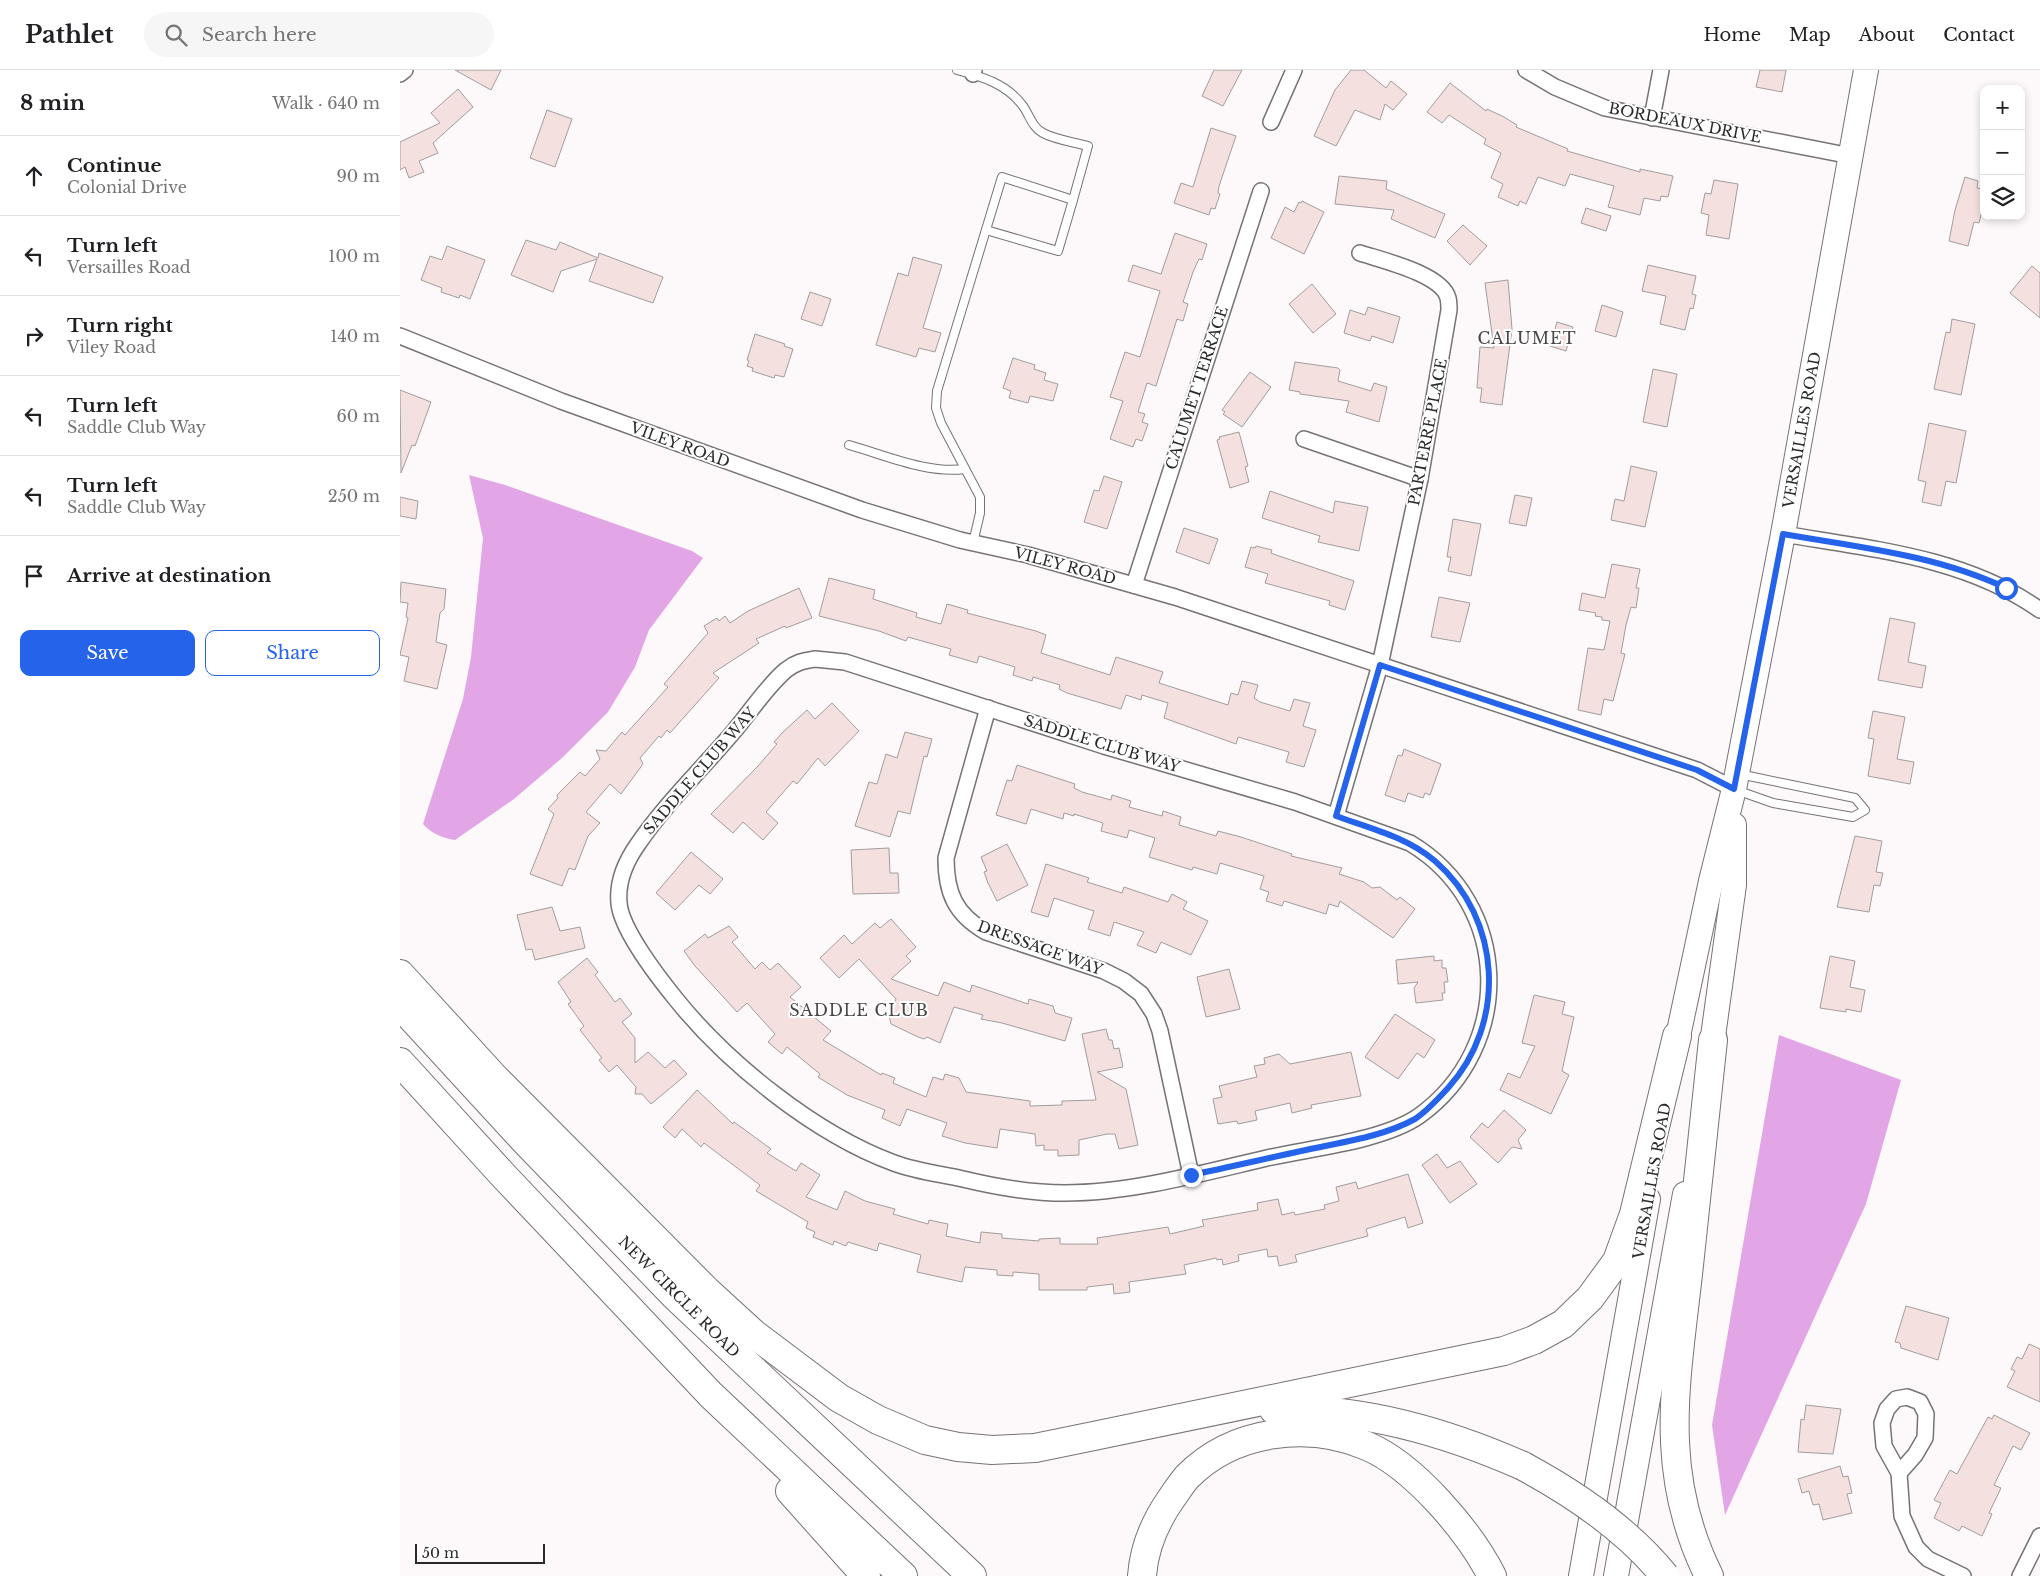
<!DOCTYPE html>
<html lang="en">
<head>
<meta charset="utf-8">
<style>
  body { margin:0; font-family:"Libre Baskerville",serif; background:#f6f6f6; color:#202124 }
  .controls { position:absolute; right:15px; top:15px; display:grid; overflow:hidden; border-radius:10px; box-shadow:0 2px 8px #0003 }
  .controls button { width:45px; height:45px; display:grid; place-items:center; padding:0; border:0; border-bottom:1px solid #e0e0e0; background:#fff; color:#202124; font:25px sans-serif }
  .scale { position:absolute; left:15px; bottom:12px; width:130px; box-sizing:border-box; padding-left:5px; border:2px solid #2b2a2a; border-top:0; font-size:14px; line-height:18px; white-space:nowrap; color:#2b2a2a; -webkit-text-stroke:4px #fff; paint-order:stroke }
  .stop { position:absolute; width:15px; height:15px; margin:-11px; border:4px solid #2563eb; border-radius:50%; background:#fff }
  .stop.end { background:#2563eb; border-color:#fff; box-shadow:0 1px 5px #0008 }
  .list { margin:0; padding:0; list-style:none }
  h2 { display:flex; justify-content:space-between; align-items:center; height:65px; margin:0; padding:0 20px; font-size:21px }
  h2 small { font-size:16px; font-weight:400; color:#757577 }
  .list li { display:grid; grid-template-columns:32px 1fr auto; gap:15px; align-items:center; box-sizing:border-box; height:80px; padding:0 20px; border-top:1px solid #e0e0e0 }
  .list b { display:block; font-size:19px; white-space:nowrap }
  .list p { margin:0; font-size:16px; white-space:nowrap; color:#757577 }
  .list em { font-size:16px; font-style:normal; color:#757577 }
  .actions { display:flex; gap:10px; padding:15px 20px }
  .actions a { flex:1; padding:11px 0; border:1px solid #2563eb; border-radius:10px; text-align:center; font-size:18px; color:#2563eb }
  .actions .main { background:#2563eb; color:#fff }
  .icon { flex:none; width:28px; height:28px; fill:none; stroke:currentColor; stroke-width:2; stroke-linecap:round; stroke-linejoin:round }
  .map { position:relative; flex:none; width:1640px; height:1506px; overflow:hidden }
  header { display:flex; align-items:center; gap:30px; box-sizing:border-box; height:70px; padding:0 25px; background:#fff; border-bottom:1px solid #e0e0e0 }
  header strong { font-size:24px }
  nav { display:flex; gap:28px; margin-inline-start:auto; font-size:18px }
  .search { width:350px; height:45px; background:#f6f6f6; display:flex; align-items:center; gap:12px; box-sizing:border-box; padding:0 18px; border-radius:28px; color:#757577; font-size:19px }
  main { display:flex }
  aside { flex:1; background:#fff }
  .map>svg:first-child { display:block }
  .water { fill:#e2a6e6 }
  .building { fill:#f4e0df; stroke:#a29e9e }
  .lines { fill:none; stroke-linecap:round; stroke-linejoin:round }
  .lane-casing { stroke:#777374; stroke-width:10 }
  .street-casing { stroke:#777374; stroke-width:18 }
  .primary-casing { stroke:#777374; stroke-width:26 }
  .highway-casing { stroke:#777374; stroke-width:30 }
  .lane { stroke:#fff; stroke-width:8 }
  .street { stroke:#fff; stroke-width:15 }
  .primary { stroke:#fff; stroke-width:24 }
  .highway { stroke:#fff; stroke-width:28 }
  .highway-bridge-casing { stroke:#777374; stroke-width:30; stroke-linecap:butt }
  .highway-bridge { stroke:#fff; stroke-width:28 }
  .route { stroke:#2563eb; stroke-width:6 }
  .labels { text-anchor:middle; stroke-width:4; stroke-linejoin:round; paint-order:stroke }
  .street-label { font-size:15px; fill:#2b2a2a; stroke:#fff }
  .neighbourhood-label { font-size:16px; letter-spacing:1px; fill:#484545; stroke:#fff }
</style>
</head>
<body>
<header>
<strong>Pathlet</strong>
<div class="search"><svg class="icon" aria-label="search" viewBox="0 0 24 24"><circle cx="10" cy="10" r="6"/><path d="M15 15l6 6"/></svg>Search here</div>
<nav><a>Home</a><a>Map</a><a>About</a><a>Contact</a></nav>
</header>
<main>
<aside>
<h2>8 min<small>Walk · 640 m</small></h2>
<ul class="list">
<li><svg class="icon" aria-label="ahead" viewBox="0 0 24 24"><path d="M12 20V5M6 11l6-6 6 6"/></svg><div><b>Continue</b><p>Colonial Drive</p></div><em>90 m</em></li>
<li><svg class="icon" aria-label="left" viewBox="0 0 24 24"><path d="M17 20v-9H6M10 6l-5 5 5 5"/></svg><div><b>Turn left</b><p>Versailles Road</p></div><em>100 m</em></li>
<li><svg class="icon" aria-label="right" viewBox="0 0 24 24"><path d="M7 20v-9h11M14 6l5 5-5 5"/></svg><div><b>Turn right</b><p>Viley Road</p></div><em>140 m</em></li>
<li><svg class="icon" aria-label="left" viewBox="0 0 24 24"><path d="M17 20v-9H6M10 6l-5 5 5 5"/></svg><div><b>Turn left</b><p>Saddle Club Way</p></div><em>60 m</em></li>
<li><svg class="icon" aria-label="left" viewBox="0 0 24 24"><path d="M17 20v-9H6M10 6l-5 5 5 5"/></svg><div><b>Turn left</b><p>Saddle Club Way</p></div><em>250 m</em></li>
<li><svg class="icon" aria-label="arrive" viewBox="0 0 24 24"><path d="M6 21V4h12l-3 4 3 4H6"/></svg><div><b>Arrive at destination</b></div></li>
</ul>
<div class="actions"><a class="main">Save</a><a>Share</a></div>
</aside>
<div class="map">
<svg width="1640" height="1506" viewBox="0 0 1640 1506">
  <rect width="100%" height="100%" fill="#fdf8f9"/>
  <g class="water">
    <path d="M69,405L105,415L292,481L303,488L249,560L235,597L208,642L162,688L114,729L55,770C43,768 32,764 23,754L63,629L71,587L83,468Z"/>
    <polygon points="1379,965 1501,1010 1466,1134 1325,1445 1312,1355"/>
  </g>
  <g class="building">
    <polygon points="55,0 101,0 91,20"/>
    <polygon points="814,0 842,0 823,36 802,26"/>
    <polygon points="951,0 964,0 986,18 991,11 1007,24 993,40 985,34 980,50 955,40 936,76 914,66 935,20"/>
    <polygon points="1360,0 1386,0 1382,22 1356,17"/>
    <polygon points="1050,13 1086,41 1087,39 1104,47 1117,55 1116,57 1168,79 1167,81 1240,102 1240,99 1273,106 1268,127 1261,126 1260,131 1244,128 1240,145 1208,137 1214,116 1170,104 1165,116 1138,107 1126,134 1120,131 1118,136 1098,127 1103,114 1091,108 1101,83 1084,74 1086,69 1049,45 1042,53 1027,42"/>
    <polygon points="58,19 73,37 33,73 38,83 19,91 24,102 9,108 5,97 0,100 0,72 40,53 31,43"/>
    <polygon points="147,40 172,49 155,97 130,88"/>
    <polygon points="811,58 836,66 819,116 818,123 820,124 815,139 811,138 809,145 774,133 781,113 793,117"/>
    <polygon points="939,106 987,111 986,119 1045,144 1035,168 991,149 994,140 935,134"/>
    <polygon points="1565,107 1578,111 1577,118 1584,119 1584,133 1579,153 1574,152 1568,176 1549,171 1555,140"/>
    <polygon points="1314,110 1338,114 1329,169 1306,165 1309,145 1301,143 1305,123 1311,124"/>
    <polygon points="902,131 924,142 904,184 871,168 885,137 894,142 899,132 901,133"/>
    <polygon points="1186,138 1211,146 1206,161 1181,153"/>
    <polygon points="1063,155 1087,176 1070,195 1047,171"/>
    <polygon points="775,163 807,174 802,190 799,189 793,202 783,232 788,234 783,251 777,249 756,316 747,313 738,342 745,344 742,352 748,354 742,371 736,369 733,377 710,369 723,331 710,327 725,282 740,287 760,221 728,211 733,195 761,204"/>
    <polygon points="126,170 156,180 160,172 198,188 199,183 263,207 253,233 189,211 197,189 161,201 153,222 111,205"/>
    <polygon points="47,176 85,190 70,229 60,225 59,228 41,222 42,218 21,210 30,186 42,190"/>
    <polygon points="513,187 542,195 523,258 541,263 535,282 519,278 516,287 476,275 498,203 508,206"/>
    <polygon points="1248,195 1296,206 1292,224 1296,225 1293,239 1290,238 1285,260 1260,254 1266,226 1242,221"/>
    <polygon points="1632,196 1640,203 1640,248 1610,223"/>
    <polygon points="1108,210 1112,259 1102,335 1080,332 1082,318 1077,318 1080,277 1094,278 1085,213"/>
    <polygon points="912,214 936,244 913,263 889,234"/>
    <polygon points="410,222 431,229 422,256 401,249"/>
    <polygon points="1202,235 1223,242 1216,267 1195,261"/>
    <polygon points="968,237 1000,247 993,273 972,266 970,271 944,263 950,240 965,245"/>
    <polygon points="1552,249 1575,254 1561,325 1534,319 1546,262 1550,263"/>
    <polygon points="1157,252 1173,257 1166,281 1150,276"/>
    <polygon points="355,264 385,274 384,276 393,279 384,307 375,305 374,308 352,301 353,298 347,296 349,291 347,290"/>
    <polygon points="613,288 635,295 634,299 646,303 644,310 658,314 653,331 630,326 628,333 609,328 611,321 603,318"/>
    <polygon points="895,292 938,298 940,300 938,311 971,321 974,313 987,317 979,352 946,342 949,331 900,324 900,322 889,320"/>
    <polygon points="1253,299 1277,304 1267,357 1243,352"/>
    <polygon points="850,302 871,317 842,357 823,344 825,342 822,340"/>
    <polygon points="0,320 31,332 15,376 12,375 1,403"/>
    <polygon points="1529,353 1566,361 1556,413 1546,411 1541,436 1522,432 1526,412 1518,410"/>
    <polygon points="839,362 848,396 845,397 849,412 830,418 817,370 820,369 819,367"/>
    <polygon points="1231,396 1257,402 1245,457 1211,450 1215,429 1224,431"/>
    <polygon points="704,406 722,412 707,459 684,452 694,420 699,421"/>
    <polygon points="870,421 933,443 935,431 968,437 959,481 918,472 920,466 862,448"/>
    <polygon points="1115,425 1132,428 1126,456 1109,453"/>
    <polygon points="0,427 18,431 16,449 0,446"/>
    <polygon points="1053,449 1081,454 1071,506 1048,501 1051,487 1047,487"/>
    <polygon points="784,458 818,469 809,494 776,482"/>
    <polygon points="856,476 872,480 871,483 876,485 954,511 945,540 929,535 930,531 865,513 868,504 845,497 851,477 855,478"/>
    <polygon points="1212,494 1240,499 1236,518 1239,518 1236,538 1231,537 1226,555 1221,583 1225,584 1213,631 1204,629 1201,645 1178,640 1188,578 1204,580 1210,551 1202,550 1202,547 1195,546 1196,543 1179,540 1182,523 1205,528"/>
    <polygon points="429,508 475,520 473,529 517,543 516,547 541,554 547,534 568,540 567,543 636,561 646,565 641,583 710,605 716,587 763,602 759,613 828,635 831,623 838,625 842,611 858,615 854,628 860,632 890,641 894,629 910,633 903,656 916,660 904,697 886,692 889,682 838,667 836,674 764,648 768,633 742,625 741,630 726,625 721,639 667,623 659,619 660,615 633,607 632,611 613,605 615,597 579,586 577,593 549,585 551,579 522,571 508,567 506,571 479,561 419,546"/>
    <polygon points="1,512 46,519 44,539 40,543 36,572 47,575 37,619 4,611 9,587 0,585 8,548 6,547 8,533 0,532"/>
    <polygon points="399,518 412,548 386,558 385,556 356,569 359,573 313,603 319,608 270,663 267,660 261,668 259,666 240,688 243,694 221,724 210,714 186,742 200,753 188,766 175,800 169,798 162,816 130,804 154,744 148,739 158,728 157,725 180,702 185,706 200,689 196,680 206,681 222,662 225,665 268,617 264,614 308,563 304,556 317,548 319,551 325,546 330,553 348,541"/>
    <polygon points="1039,527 1070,533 1060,572 1031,567"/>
    <polygon points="1490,548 1515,553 1508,592 1526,596 1522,618 1478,610"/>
    <polygon points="432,633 459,661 425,696 418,688 397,714 393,711 366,742 378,753 363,770 343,752 333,763 311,744 358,696 377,674 374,672 383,662 407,640 415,649"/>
    <polygon points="1473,641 1505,647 1497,689 1514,692 1510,714 1468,706 1474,669 1468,668"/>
    <polygon points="505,662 532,669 527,687 524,686 510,744 498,741 490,767 455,756 469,712 477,714 486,684 497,688"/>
    <polygon points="1004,679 1041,694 1030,725 1025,723 1023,728 1008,723 1005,732 985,725 998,685 1002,686"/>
    <polygon points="617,695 675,714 674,718 682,722 711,730 712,725 731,731 729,737 762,746 763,741 781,747 779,755 816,766 818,761 841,767 892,784 891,786 942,798 939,804 964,812 972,818 980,817 997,830 1000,827 1015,839 993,868 940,831 938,837 929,834 926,844 884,831 882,836 866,831 869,822 860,819 864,806 820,793 817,804 793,797 792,800 749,787 755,768 729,760 727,768 701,761 703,753 674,744 674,746 664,743 663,749 631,739 626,754 596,745 607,710 612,711"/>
    <polygon points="1455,766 1482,771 1476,802 1483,803 1480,816 1474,815 1469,842 1437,837"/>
    <polygon points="607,774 628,815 597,831 588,813 584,802 587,801 581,787"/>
    <polygon points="489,778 490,803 498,803 499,823 453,824 451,780"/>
    <polygon points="291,782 323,809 310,824 299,815 275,840 256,823"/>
    <polygon points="646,794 689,808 687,812 722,823 724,817 768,832 772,824 787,832 783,839 808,851 791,885 761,872 756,883 737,875 744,862 714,852 710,866 688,859 694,841 654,828 648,847 631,842"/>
    <polygon points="152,837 160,861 180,857 185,878 135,890 132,879 126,880 117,845"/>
    <polygon points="491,849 516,877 506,886 511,891 491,909 538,926 544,912 570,922 572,915 628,934 629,929 653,936 655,943 672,948 665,971 602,953 581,949 583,945 554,937 540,973 527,967 524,969 518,967 491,954 489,946 496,929 459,889 439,908 420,888 444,865 452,874 475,853 480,858"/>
    <polygon points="329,856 338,867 332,872 355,899 362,892 370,900 378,893 401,917 390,927 431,961 423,970 481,1005 482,1003 495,1008 493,1013 526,1027 533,1007 543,1010 545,1004 559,1008 566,1022 630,1031 630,1036 662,1035 662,1031 696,1030 682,964 706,959 709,970 712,970 714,979 719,978 723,997 697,1002 726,1019 738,1075 719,1079 715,1064 707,1064 679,1070 679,1085 658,1086 658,1080 644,1080 644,1075 636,1076 635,1064 600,1059 597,1078 565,1073 542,1066 547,1053 507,1039 500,1056 482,1048 485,1040 447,1025 418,1007 420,1004 387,977 382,984 368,972 375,964 347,933 337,942 295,896 284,881 305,864 308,868"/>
    <polygon points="1034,886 1034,891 1042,890 1042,898 1046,898 1048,912 1044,912 1045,923 1042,923 1043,930 1016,933 1014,918 1018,912 998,914 996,890"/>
    <polygon points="1430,886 1455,891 1450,917 1465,920 1461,942 1446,939 1446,942 1420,938"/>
    <polygon points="187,888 198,902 195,905 215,932 220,928 232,944 222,952 235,968 235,993 248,982 265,998 274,990 287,1004 251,1034 242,1024 235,1024 236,1017 217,995 209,1002 199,990 202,988 180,960 184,956 168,934 171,932 158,912"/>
    <polygon points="829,899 840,939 806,947 797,907"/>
    <polygon points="1134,925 1165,932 1162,944 1174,947 1162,1001 1169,1005 1151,1044 1100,1020 1108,1003 1120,1008 1135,976 1122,973"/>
    <polygon points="995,944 1035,970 1024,988 1017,983 998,1009 965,987"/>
    <polygon points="951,982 961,1026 911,1035 912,1038 892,1043 890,1033 855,1041 857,1050 838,1054 837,1051 818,1054 813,1029 822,1027 819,1016 857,1007 854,996 865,994 864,988 879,984 890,994"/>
    <polygon points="297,1020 333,1054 334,1052 371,1079 367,1083 396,1101 401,1093 420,1105 406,1127 437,1140 445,1121 465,1131 495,1139 493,1144 528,1154 529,1150 548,1154 546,1166 580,1173 581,1162 602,1164 602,1168 639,1171 639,1169 660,1168 660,1174 698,1174 697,1168 768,1157 770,1164 804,1156 802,1150 858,1140 857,1133 878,1129 882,1145 894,1142 895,1145 925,1139 924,1135 939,1131 936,1117 956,1112 958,1119 1008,1104 1023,1153 1008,1158 1005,1147 966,1159 968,1166 895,1185 897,1192 879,1196 877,1186 868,1187 867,1179 838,1185 839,1191 823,1195 822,1189 817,1190 816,1188 784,1195 786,1204 729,1212 730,1222 714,1224 713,1214 687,1217 687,1220 639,1220 639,1204 613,1202 613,1206 597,1205 597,1200 565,1197 562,1212 517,1202 521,1185 479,1173 477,1181 448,1172 446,1176 434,1171 433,1175 413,1167 415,1162 406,1158 408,1152 356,1121 360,1115 304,1073 301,1077 282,1059 275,1068 263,1057"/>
    <polygon points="1104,1040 1126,1060 1118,1070 1122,1079 1112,1077 1098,1093 1070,1067 1082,1053 1088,1058"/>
    <polygon points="1037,1084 1047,1098 1060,1091 1077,1114 1050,1133 1022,1095"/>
    <polygon points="1506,1236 1549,1248 1538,1290 1501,1278 1500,1273 1495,1272"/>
    <polygon points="1629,1274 1640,1279 1640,1332 1607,1317 1615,1301 1611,1299 1617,1287 1622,1289"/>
    <polygon points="1406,1335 1441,1339 1433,1384 1398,1382 1401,1349 1404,1350"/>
    <polygon points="1594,1345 1630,1363 1621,1380 1613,1376 1594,1415 1601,1418 1589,1443 1592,1444 1582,1466 1562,1456 1559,1461 1534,1448 1541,1433 1534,1430 1550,1400 1557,1404 1588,1347 1592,1349"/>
    <polygon points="1440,1396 1443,1407 1448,1406 1452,1423 1447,1424 1452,1443 1423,1450 1419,1434 1413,1435 1409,1421 1402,1423 1398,1409"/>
  </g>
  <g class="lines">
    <defs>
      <g id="lane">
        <path d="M557,0C583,7 607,14 623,36C630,46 632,57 643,63C656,70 674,72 688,76L673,130L602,107L537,321L536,338L541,353L580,427V443L573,473"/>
        <polyline points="586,160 658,181 673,130"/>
        <path d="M449,375C485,385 527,404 565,399"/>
        <polyline points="1336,720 1373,733 1453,747 1465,740 1455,728 1339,704"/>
      </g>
      <g id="street">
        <polyline points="1126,0 1155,17 1205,38 1451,86"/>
        <polyline points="0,4 5,0"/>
        <polyline points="573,4 574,0"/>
        <polyline points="1252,48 1261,0"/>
        <polyline points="871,52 894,0"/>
        <polyline points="0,266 161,331 462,440 560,470 628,485 775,527 1297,700 1334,719"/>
        <polyline points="904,369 1020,409"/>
        <path d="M1383,464C1471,479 1565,487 1640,540"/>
        <polyline points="734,515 861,121"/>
        <path d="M415,589L445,592L704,676L895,732L1010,773C1112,834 1115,977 1019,1046C983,1071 911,1078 867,1088C803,1103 731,1123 665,1123C631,1123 596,1117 563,1109C540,1104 515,1101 494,1093C415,1064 327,993 275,928C258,907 221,859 219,833C217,812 226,791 238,774C266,733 303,698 335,660C351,641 367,616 386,600C396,592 403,591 415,589Z"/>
        <path d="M588,638L546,788C546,823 555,844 586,862L704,901L724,911L741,924L754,944L760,961L791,1105"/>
        <path d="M936,746L980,595L1020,409L1049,240C1049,236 1049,232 1048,228C1042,204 981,190 960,183"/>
        <polyline points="1499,1403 1515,1385 1525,1368 1526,1344 1520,1332 1507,1327 1496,1329 1487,1339 1482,1353 1484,1376 1499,1403 1502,1446 1516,1477 1528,1489 1563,1506"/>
        <polyline points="1620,1506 1640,1466"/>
      </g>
      <g id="primary">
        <polyline points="1274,985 1311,811 1334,719 1383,464 1466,0"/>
        <polyline points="1310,988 1334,815 1334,755"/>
        <polyline points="1181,1506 1248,1129"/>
        <polyline points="1216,1506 1285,1124"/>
      </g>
      <g id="highway">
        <polyline points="0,904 94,1007 306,1220 354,1264 439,1328 478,1350 525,1370 558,1377 592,1380 635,1378 684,1368 1104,1281 1134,1270 1163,1254 1190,1228 1217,1191 1234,1144 1277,966"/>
        <polyline points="0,935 124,1070 275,1226 572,1506"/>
        <polyline points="0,992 102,1104 311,1325 503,1506"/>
        <path d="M874,1340C959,1337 1046,1362 1123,1396"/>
        <polyline points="390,1421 466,1506"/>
        <path d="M742,1506C744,1478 755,1452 771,1429C776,1422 781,1414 787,1407C833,1360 908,1351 967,1376C1014,1396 1069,1461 1092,1506"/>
        <path d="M1309,1506C1256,1399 1277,1308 1289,1195C1297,1120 1305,1045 1313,970"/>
      </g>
    </defs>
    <use href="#lane" class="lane-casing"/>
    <use href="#street" class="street-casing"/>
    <use href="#primary" class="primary-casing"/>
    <use href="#highway" class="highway-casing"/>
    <use href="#lane" class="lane"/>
    <use href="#street" class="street"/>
    <use href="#primary" class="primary"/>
    <use href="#highway" class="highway"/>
    <defs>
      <path id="highway-bridge" d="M1123,1396C1175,1424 1227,1459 1265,1506"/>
    </defs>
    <use href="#highway-bridge" class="highway-bridge-casing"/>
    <use href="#highway-bridge" class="highway-bridge"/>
  </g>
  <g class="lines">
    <path class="route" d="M791,1105C830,1097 868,1088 906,1080C942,1072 982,1067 1015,1049C1027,1041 1038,1029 1048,1018C1107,953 1102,849 1035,791C1007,767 969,758 936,746L980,595L1297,700L1334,719L1383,464C1458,477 1536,485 1606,518"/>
  </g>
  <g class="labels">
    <g class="street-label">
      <text transform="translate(1285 53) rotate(11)" y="5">BORDEAUX DRIVE</text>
      <text transform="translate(797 318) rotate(-72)" y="5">CALUMET TERRACE</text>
      <text transform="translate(1402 360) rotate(-80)" y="5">VERSAILLES ROAD</text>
      <text transform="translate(1028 362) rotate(-79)" y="5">PARTERRE PLACE</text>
      <text transform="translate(280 375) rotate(20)" y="5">VILEY ROAD</text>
      <text transform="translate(665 496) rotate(15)" y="5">VILEY ROAD</text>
      <text transform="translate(702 674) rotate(17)" y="5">SADDLE CLUB WAY</text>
      <text transform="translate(300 701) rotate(-49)" y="5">SADDLE CLUB WAY</text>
      <text transform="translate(640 878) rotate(20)" y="5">DRESSAGE WAY</text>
      <text transform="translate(1252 1111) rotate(-80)" y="5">VERSAILLES ROAD</text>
      <text transform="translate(279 1227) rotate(45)" y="5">NEW CIRCLE ROAD</text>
    </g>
    <g class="neighbourhood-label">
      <text x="1127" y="274">CALUMET</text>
      <text x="459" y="946">SADDLE CLUB</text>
    </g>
  </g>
</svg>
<div class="controls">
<button>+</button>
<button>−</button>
<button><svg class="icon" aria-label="layers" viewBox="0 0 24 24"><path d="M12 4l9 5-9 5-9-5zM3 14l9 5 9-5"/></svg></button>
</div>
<div class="scale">50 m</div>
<div class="stop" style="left:1606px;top:518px"></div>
<div class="stop end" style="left:791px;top:1105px"></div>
</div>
</main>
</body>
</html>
